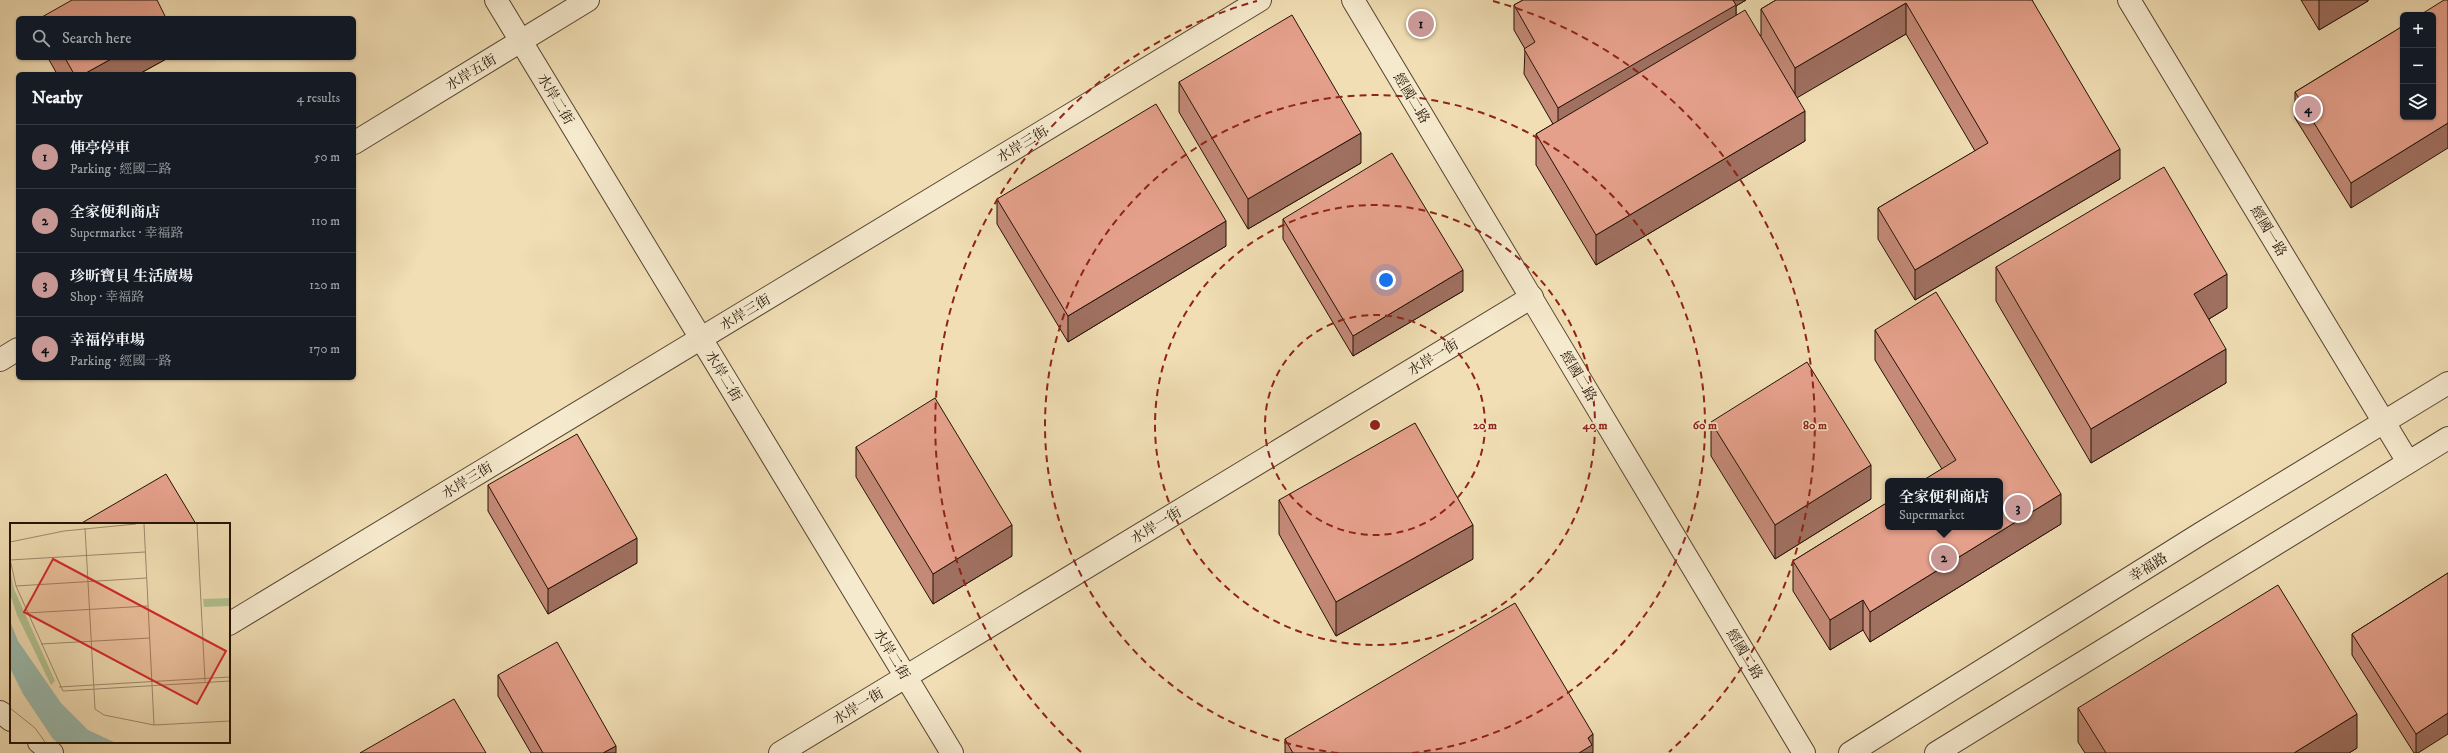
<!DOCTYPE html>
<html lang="en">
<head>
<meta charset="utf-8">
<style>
  body { margin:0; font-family:"IM FELL DW Pica","Noto Serif TC",serif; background:#20242c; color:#f1f3f6 }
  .controls { position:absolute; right:12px; top:12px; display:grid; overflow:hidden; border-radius:6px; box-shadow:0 1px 3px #0004 }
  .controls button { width:36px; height:36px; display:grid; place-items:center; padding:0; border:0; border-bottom:1px solid #363941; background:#171b24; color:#f1f3f6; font:20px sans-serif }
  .you { position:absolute; left:1386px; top:280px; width:14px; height:14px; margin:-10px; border:3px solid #fff; border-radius:50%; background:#1a73e8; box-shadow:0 0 0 6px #1a73e833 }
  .badge { display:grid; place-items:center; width:26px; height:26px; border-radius:50%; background:#c59692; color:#111; font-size:13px; font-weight:700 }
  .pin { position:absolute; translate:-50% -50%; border:2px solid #fff; box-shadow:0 1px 4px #0006 }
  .popup { position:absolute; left:1885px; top:478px; width:118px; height:52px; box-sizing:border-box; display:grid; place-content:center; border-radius:6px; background:#171b24; filter:drop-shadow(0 1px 3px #0005); font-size:13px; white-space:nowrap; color:#9ea1a6 }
  .popup b { font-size:15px; color:#f1f3f6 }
  .popup::after { content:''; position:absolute; left:50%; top:100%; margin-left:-8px; border:8px solid transparent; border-top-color:#171b24 }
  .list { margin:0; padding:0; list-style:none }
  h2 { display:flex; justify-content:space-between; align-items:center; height:52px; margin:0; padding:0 16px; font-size:17px }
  h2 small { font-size:13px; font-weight:400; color:#9ea1a6 }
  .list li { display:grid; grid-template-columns:26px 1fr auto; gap:12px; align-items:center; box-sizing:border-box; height:64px; padding:0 16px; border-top:1px solid #363941 }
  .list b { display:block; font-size:15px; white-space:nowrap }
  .list p { margin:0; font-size:13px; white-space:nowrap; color:#9ea1a6 }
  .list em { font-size:13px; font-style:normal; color:#9ea1a6 }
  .icon { flex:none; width:22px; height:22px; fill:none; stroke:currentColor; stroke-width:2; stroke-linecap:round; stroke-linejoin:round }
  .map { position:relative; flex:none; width:2448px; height:753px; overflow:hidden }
  .search { position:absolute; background:#171b24; box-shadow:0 1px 3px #0004; left:16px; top:16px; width:340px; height:44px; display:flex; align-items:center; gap:10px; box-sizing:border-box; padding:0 14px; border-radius:6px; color:#9ea1a6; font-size:15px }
  .panel { position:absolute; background:#171b24; box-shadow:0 1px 3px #0004; left:16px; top:72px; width:340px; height:308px; border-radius:6px }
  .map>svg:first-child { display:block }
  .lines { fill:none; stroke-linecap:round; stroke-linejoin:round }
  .minor-casing { stroke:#564531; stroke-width:24 }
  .minor { stroke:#f6eace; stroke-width:22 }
  .wall { fill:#c58a78; stroke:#221205 }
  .shaded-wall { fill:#a07061; stroke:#221205 }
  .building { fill:#e5a08b; stroke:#221205 }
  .ring { fill:none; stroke:#8f2418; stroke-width:2; stroke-dasharray:7 5 }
  .labels { text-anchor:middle; stroke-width:3; stroke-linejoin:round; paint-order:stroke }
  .street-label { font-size:14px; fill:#221205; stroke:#f6eace }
  .inset-road { fill:none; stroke:#9e8c6e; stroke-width:1 }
  .view { fill:#d62828; fill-opacity:0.15; stroke:#d62828; stroke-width:2 }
  .inset-edge { fill:none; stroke:#221205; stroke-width:2 }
  .centre { fill:#8f2418; stroke:#f6eace; stroke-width:2 }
  .ring-label { font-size:12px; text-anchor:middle; font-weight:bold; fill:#8f2418; stroke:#f6eace; stroke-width:3; stroke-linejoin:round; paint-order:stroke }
</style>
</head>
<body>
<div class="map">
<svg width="2448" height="753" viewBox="0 0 2448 753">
  <rect width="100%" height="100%" fill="#f1deb4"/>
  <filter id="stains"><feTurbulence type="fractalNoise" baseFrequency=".005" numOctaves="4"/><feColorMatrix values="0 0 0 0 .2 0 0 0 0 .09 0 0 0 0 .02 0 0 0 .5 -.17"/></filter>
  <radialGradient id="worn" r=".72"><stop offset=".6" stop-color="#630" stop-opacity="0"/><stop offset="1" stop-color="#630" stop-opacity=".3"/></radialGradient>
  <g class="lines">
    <defs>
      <g id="minor">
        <polyline points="496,0 952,753"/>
        <polyline points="1353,0 1804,753"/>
        <polyline points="2129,0 2408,462"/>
        <polyline points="354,143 588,0"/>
        <polyline points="0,360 18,349"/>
        <polyline points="229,624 1260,0"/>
        <polyline points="0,712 11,720"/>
        <polyline points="39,742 52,753"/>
        <polyline points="780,753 1532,297"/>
        <polyline points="1850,753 2200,534 2448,383"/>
        <polyline points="1936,753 2448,438"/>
      </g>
    </defs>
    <use href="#minor" class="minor-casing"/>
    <use href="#minor" class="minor"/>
  </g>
  <g class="wall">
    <polygon points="1523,0 1746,0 1736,6 1736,15 1761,36 1761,9 1776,0 2032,0 2120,179 1915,300 1878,239 1878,208 1975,151 1906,34 1797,97 1805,141 1596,265 1536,165 1536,134 1553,124 1524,74 1525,49 1514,30 1514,5"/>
    <polygon points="2301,0 2368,0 2368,1 2319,30"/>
    <polygon points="2403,26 2351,208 2295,118 2295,92"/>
    <polygon points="48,58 168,58 139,74 57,74"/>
    <polygon points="1179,82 1361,163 1248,229 1179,112"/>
    <polygon points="997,199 1226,246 1068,342 997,224"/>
    <polygon points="1283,219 1463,291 1353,356 1283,239"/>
    <polygon points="1996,267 2227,308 2209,319 2226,383 2091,463 1996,301"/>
    <polygon points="1875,330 2061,524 1870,642 1863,630 1830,650 1793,591 1793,561 1942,469 1875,360"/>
    <polygon points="1711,422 1871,499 1775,559 1711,456"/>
    <polygon points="856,447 1012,556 933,604 856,477"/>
    <polygon points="488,485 637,563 548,614 488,511"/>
    <polygon points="1279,500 1473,559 1336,636 1279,534"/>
    <polygon points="2448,573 2418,753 2414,753 2352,655 2352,634"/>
    <polygon points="498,675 616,753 531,753 498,696"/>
    <polygon points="2078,708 2357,748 2349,753 2085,753 2078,742"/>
    <polygon points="1285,739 1593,753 1285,753"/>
  </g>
  <g class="shaded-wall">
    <polygon points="1725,0 1746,0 1736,6 1736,30 1558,133 1558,108"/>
    <polygon points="2319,0 2368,0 2368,1 2319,30"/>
    <polygon points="1906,3 1906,34 1795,99 1795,68"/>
    <polygon points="113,58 168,58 139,74 84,74"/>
    <polygon points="1805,111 1805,141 1596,265 1596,235"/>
    <polygon points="2448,123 2448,148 2351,208 2351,183"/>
    <polygon points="1361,133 1361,163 1248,229 1248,199"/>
    <polygon points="2120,149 2120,179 1915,300 1915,270"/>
    <polygon points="1226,221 1226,246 1068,342 1068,316"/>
    <polygon points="1463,270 1463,291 1353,356 1353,336"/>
    <polygon points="2227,274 2227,308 2194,328 2194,294"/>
    <polygon points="2226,349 2226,383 2091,463 2091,429"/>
    <polygon points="1871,465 1871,499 1775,559 1775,525"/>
    <polygon points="2061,494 2061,524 1870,642 1870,612"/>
    <polygon points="1012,525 1012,556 933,604 933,574"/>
    <polygon points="1473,525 1473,559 1336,636 1336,602"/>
    <polygon points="637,538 637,563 548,614 548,589"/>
    <polygon points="1863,600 1863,630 1830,650 1830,620"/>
    <polygon points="2448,713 2448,734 2418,753 2416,753 2416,734"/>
    <polygon points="2357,714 2357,748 2349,753 2294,753"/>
    <polygon points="1593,734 1593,753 1579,753 1588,738"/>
    <polygon points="616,746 616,753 603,753"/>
  </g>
  <g class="building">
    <polygon points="72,0 157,0 166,18 43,18 42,17"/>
    <polygon points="1523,0 1733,0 1736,5 1558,108 1524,49 1535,42 1514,5"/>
    <polygon points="1776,0 2032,0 2120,149 1915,270 1878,208 1988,143 1906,3 1795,68 1761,9"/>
    <polygon points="2444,0 2448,0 2448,123 2351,183 2295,92 2403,26 2403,117 2433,117 2433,15 2420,15"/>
    <polygon points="1745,10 1805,111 1596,235 1536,134"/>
    <polygon points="1292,15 1361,133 1248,199 1179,82"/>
    <polygon points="65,58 113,58 84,74 74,74"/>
    <polygon points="1156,104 1226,221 1068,316 997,199"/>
    <polygon points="1392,153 1463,270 1353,336 1283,219"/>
    <polygon points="2164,167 2227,274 2194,294 2226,349 2091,429 1996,267"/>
    <polygon points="1936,292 2061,494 1870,612 1863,600 1830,620 1793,561 1888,502 1888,527 2000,527 2000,481 1922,481 1956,460 1875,330"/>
    <polygon points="1807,362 1871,465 1775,525 1711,422"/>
    <polygon points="935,398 1012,525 933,574 856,447"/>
    <polygon points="1415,423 1473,525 1336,602 1279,500"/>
    <polygon points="577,434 637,538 548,589 488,485"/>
    <polygon points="166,474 196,524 80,524"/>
    <polygon points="2448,573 2448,713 2416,734 2352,634"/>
    <polygon points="2278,585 2357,714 2294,753 2106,753 2078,708"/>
    <polygon points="1515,603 1593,734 1588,738 1592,745 1579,753 1293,753 1285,739"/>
    <polygon points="557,642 616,746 603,753 543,753 498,675"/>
    <polygon points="454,699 486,753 360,753"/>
  </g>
  <g class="ring">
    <circle cx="1375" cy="425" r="110"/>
    <circle cx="1375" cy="425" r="220"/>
    <path d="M1338 753A330 330 0 1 1 1412 753"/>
    <path d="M1081 752A440 440 0 0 1 1257 1M1493 1A440 440 0 0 1 1669 752"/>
  </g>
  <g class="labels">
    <g class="street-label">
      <text transform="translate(471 72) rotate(-31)" y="5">水岸五街</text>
      <text transform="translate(1412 98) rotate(59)" y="5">經國二路</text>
      <text transform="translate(556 99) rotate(59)" y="5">水岸二街</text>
      <text transform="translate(1022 144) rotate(-31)" y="5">水岸三街</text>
      <text transform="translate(2269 231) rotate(59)" y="5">經國一路</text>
      <text transform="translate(745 312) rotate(-31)" y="5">水岸三街</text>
      <text transform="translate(1433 357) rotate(-31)" y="5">水岸一街</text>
      <text transform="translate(724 376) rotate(59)" y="5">水岸二街</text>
      <text transform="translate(1579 376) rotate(59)" y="5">經國二路</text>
      <text transform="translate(467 480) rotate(-31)" y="5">水岸三街</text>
      <text transform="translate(1156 525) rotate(-31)" y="5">水岸一街</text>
      <text transform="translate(2148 567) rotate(-32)" y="5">幸福路</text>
      <text transform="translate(892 654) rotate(59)" y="5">水岸二街</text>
      <text transform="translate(1745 654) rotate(59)" y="5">經國二路</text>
      <text transform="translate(858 706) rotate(-31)" y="5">水岸一街</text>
    </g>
  </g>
  <g transform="translate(10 523)">
    <rect width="220" height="220" fill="#f1deb4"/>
    <path d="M0,46L4,66L45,158L41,162L7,92L0,71ZM220,75V83L194,84L193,76Z" fill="#b3c292"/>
    <path d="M0,98L8,118L51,180L78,207L104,219H47L43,216L13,171L0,145Z" fill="#9bbcaf"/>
    <path class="inset-road" d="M134,1L144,202M187,1L195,158M75,5L85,186L94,192L144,202L220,198M0,19L54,8L126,1M0,36L6,63L53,168L220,158M0,37L135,29M6,63L137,55M17,90L138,83M31,121L140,115M49,164L220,154M0,185L25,205L35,219"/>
    <path class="view" d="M43,36L216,128L187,181L14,89Z"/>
    <rect width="220" height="220" class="inset-edge"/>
  </g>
  <circle cx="1375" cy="425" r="6" class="centre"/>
  <g class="ring-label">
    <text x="1485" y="429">20 m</text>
    <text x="1595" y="429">40 m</text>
    <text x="1705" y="429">60 m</text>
    <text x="1815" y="429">80 m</text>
  </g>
  <rect width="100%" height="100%" filter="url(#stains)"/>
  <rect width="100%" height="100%" fill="url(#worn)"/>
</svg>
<div class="controls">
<button>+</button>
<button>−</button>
<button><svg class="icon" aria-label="layers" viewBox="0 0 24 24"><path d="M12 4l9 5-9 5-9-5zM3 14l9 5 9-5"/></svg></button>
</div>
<div class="you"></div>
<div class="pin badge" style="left:1421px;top:24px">1</div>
<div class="pin badge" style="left:1944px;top:558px">2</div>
<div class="popup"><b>全家便利商店</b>Supermarket</div>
<div class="pin badge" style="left:2018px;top:508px">3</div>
<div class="pin badge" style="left:2308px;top:109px">4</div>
<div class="search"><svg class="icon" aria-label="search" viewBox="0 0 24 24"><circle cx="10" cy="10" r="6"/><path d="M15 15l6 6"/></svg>Search here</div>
<section class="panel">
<h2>Nearby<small>4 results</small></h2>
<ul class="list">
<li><span class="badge">1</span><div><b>俥亭停車</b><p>Parking · 經國二路</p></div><em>50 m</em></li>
<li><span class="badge">2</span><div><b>全家便利商店</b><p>Supermarket · 幸福路</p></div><em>110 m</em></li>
<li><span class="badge">3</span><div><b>珍昕寶貝 生活廣場</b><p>Shop · 幸福路</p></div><em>120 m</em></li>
<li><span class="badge">4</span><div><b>幸福停車場</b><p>Parking · 經國一路</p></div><em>170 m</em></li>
</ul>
</section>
</div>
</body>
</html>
